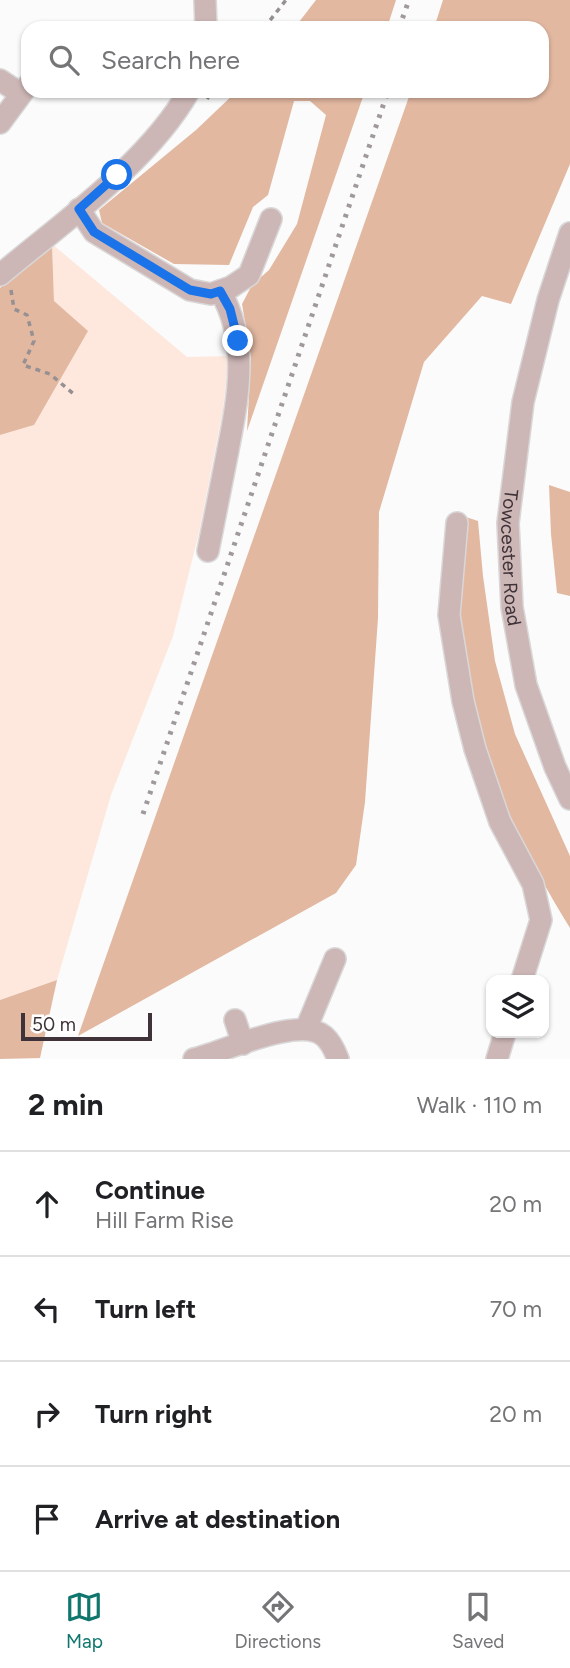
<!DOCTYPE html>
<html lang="en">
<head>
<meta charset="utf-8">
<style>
  body { margin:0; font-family:Figtree,sans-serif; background:#f2f2f2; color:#202124 }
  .controls { position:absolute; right:21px; bottom:21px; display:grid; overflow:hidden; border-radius:14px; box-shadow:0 2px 5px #0004 }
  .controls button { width:63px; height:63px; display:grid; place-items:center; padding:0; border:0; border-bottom:2px solid #e0e0e0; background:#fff; color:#202124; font:35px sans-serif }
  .scale { position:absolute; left:21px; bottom:18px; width:131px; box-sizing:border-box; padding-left:7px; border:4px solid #3f3339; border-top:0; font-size:19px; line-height:24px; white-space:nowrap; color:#3f3339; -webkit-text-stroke:5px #fff; paint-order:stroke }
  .stop { position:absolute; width:21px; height:21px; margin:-16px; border:5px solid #1a73e8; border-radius:50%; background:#fff }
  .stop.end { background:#1a73e8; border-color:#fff; box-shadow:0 2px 7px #0008 }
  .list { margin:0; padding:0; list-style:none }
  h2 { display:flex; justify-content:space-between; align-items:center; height:91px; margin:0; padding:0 28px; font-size:30px }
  h2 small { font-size:23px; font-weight:400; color:#757577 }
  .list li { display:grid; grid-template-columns:46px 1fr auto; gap:21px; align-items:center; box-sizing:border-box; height:105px; padding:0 28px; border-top:2px solid #e0e0e0 }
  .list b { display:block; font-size:26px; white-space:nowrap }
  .list p { margin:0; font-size:23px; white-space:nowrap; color:#757577 }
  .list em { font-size:23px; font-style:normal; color:#757577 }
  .icon { flex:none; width:38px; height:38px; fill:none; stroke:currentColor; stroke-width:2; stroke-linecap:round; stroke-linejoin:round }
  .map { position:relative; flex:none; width:570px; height:1059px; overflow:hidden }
  .search { position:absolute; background:#fff; box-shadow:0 2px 5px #0004; left:21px; right:21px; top:21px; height:77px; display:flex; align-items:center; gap:18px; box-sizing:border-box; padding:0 24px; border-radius:21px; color:#757577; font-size:26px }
  .sheet { height:511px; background:#fff }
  nav { display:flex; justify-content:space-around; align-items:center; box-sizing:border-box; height:98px; border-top:2px solid #e0e0e0; background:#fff; font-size:19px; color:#757577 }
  nav a { display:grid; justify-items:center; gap:4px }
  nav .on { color:#0f766e }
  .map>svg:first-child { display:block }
  .green { fill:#fee8dd }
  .forest { fill:#e2b8a1 }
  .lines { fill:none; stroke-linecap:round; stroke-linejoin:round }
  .minor-casing { stroke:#d9d7d8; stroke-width:24 }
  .path { stroke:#969093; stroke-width:3.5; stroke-dasharray:5 5; stroke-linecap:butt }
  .minor { stroke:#cdb7b6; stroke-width:21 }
  .rail { stroke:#9f999c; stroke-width:5; stroke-dasharray:3.5 7; stroke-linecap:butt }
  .route { stroke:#1a73e8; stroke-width:9 }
  .labels { text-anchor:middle; stroke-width:5; stroke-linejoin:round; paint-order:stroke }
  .street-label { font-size:19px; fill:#3f3339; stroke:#fff }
</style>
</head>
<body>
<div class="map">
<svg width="570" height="1059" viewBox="0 0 570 1059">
  <rect width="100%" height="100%" fill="#fbfbfb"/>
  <polygon class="green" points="52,244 187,357 229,356 223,410 199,533 173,636 111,795 57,980 0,1000 0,435 34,425 54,301"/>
  <g class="forest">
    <polygon points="316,0 396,0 387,28 289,28 299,22"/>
    <polygon points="443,0 570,0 570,164 511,304 482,296 424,362 379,512 378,618 365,802 356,865 336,893 78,1036 411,91 542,91 542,28 434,28"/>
    <polygon points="237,91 365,91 247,431 251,357 242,304 252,285 269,270 297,224 326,115 310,101 294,101 268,195 253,207 229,265 174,264 102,223 99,210 196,130"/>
    <polygon points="52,244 54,301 88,331 34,425 0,435 0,288"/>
    <polygon points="549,485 570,492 570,596 557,593 551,534"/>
    <path d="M466,517L478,521L483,576L495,661L515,734L570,856V928C512,836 461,718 459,607C458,577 463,546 466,517Z"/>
    <polygon points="57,980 40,1058 0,1059 0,1000"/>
  </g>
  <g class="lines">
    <defs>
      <g id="minor">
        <polyline points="205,0 206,28"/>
        <polyline points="0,80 21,94"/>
        <polyline points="0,123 28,85"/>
        <polyline points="79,209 94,232 190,290 211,294 231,287 249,275 271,219"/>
        <path id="s1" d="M570,233L548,300L523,402L508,523L512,607L526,685L555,767L570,799"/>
        <path d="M0,275C63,222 148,163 189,91"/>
        <polyline points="457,523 449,615 463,701 475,749 500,822 533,884 541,920 522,980"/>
        <path d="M208,551C214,521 220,490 226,460C237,403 251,344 220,291"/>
        <polyline points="235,1020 243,1044"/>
        <polyline points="306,1029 335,959"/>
        <path d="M194,1059C223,1052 300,1015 324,1036C331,1042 335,1051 338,1059"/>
        <polyline points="497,1059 505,1033"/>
      </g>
    </defs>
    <use href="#minor" class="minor-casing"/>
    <g class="path">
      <polyline points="264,28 286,0"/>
      <polyline points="207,99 213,91"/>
      <polyline points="11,290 14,309 27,315 34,341 23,365 50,374 76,396"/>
    </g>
    <use href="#minor" class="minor"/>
    <g class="rail">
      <polyline points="399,28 409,0"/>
      <polyline points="143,814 388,91"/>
    </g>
  </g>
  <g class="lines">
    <polyline class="route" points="117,175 79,209 94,232 190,290 211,294 220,291 230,309 238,341"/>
  </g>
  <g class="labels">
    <g class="street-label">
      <text dy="7" stroke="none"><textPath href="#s1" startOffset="332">Towcester Road</textPath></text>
    </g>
  </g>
</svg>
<div class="controls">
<button><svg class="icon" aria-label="layers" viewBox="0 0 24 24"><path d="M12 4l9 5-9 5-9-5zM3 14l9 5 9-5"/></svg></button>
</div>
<div class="scale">50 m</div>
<div class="stop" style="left:117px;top:175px"></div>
<div class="stop end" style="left:238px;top:341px"></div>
<div class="search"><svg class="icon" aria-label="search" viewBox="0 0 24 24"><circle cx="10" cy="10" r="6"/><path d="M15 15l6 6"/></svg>Search here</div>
</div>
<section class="sheet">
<h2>2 min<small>Walk · 110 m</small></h2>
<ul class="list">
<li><svg class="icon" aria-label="ahead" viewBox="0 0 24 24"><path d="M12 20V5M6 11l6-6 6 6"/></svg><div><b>Continue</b><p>Hill Farm Rise</p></div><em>20 m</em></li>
<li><svg class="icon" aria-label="left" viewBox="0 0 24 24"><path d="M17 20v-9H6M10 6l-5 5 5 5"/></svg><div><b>Turn left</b></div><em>70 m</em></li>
<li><svg class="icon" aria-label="right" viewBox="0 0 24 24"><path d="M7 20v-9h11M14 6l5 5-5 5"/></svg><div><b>Turn right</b></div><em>20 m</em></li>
<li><svg class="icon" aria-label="arrive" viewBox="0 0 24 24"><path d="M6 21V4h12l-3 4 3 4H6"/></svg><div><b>Arrive at destination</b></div></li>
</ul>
</section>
<nav>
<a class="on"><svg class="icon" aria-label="map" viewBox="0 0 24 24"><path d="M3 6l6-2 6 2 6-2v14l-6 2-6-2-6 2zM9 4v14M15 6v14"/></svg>Map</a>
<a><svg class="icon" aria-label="directions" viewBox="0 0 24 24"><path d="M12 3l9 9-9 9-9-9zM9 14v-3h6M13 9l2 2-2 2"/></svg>Directions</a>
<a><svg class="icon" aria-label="saved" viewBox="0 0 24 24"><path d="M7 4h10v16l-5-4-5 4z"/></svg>Saved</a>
</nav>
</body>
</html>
